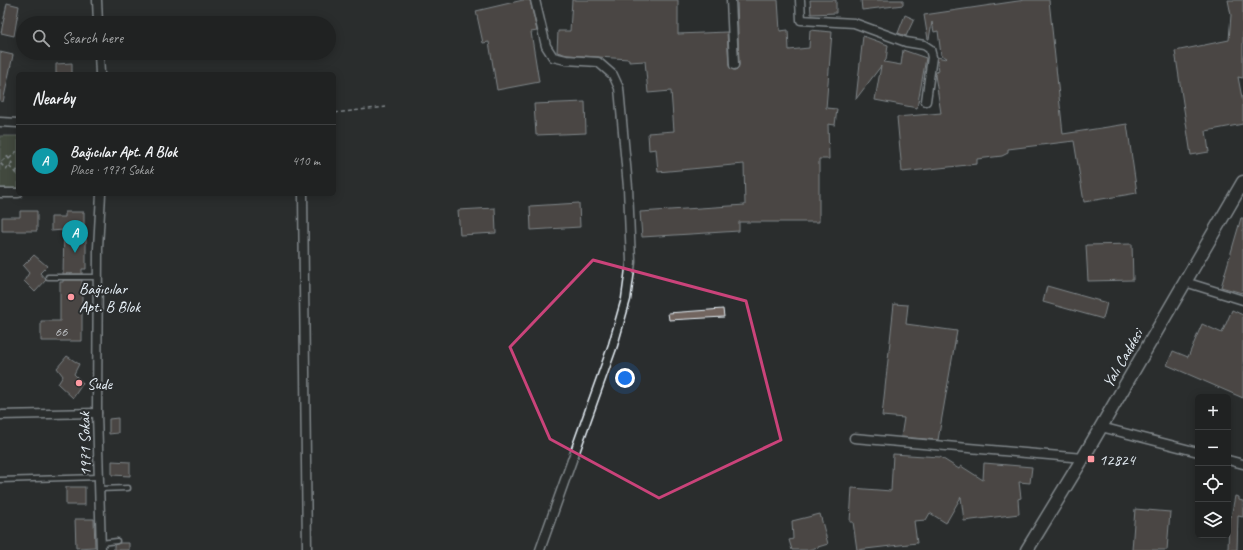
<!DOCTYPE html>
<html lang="en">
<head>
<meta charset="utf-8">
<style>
  body { margin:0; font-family:Caveat,sans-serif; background:#282a2a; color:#f1f3f6 }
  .controls { position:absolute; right:12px; bottom:12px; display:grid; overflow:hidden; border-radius:6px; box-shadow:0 2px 10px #0003 }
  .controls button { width:36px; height:36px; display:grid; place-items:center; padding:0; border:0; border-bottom:1px solid #3d3f40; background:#202222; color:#f1f3f6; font:20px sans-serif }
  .you { position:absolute; left:625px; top:378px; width:14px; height:14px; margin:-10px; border:3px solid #fff; border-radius:50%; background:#1a73e8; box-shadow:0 0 0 6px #1a73e833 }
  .badge { display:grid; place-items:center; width:26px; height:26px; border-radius:50%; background:#db2777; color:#fff; font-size:13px; font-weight:700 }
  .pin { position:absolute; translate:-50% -33px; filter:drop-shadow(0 1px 2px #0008) }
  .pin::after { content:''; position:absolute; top:21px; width:14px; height:12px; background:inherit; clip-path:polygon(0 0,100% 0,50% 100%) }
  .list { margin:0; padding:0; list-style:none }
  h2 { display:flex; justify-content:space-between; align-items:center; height:52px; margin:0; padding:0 16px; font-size:17px }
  h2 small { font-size:13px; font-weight:400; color:#a2a4a5 }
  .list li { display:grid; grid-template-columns:26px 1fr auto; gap:12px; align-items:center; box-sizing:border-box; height:72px; padding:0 16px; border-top:1px solid #3d3f40 }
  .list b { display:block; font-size:15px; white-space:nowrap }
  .list p { margin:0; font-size:13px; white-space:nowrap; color:#a2a4a5 }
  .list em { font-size:13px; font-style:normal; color:#a2a4a5 }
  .icon { flex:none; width:22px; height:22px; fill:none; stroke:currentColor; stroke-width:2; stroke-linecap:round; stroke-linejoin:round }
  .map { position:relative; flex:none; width:1243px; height:550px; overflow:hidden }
  .search { position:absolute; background:#202222; box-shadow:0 2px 10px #0003; left:16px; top:16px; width:320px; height:44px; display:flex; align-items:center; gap:10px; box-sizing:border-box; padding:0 14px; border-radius:22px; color:#a2a4a5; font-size:15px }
  .panel { position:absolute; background:#202222; box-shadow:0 2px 10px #0003; left:16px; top:72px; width:320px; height:124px; border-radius:6px }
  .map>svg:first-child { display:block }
  .green { fill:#5f6c53; stroke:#a4aea6 }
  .building { fill:#72655f; stroke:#e8f1f8 }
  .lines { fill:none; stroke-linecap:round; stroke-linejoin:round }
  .lane-casing { stroke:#e8f1f8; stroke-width:7 }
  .street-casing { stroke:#e8f1f8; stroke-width:11 }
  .secondary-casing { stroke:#e8f1f8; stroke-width:15 }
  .path { stroke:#e8f1f8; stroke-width:1.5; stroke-dasharray:4 3; stroke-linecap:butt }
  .lane { stroke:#2a2d2e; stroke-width:4 }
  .street { stroke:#2a2d2e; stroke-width:8 }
  .secondary { stroke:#2a2d2e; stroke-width:12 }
  .marked { fill:none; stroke:#ca437a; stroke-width:3; stroke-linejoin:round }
  .poi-dot { fill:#ff9aa2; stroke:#2a2d2e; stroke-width:1.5 }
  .labels { text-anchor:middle; stroke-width:4; stroke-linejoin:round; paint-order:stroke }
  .number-label { font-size:14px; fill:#caced2 }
  .poi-label { font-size:16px; fill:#e8f1f8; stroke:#2a2d2e; text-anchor:start }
  .street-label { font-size:16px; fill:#e8f1f8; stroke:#2a2d2e }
</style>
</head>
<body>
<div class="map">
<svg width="1243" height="550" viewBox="0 0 1243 550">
  <rect width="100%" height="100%" fill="#2a2d2e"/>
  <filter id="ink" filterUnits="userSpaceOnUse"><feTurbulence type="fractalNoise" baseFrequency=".025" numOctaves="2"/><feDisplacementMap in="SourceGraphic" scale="8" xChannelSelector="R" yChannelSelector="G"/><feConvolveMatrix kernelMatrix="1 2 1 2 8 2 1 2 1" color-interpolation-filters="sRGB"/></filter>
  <g filter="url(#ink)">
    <rect class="green" x="0" y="136" width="18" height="52"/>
    <g class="building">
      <polygon points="523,0 530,0 537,31 531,32 539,82 497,90 489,42 483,43 476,11"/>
      <polygon points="572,0 678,0 678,34 727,32 729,66 730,68 734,70 737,69 739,65 737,0 778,0 780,31 788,30 789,50 809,48 810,30 832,32 826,108 837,109 835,125 828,124 829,159 819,159 819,222 739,222 739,231 642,237 640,212 745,205 744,164 658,172 656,149 649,150 648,133 674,131 671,91 648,93 645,61 629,62 629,59 567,55 557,52 558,31 570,31"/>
      <polygon points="810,0 836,0 836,13 811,14"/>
      <polygon points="861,0 903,0 903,5 862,10"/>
      <polygon points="1025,0 1049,0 1063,134 1127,124 1137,193 1084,202 1074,141 1008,149 1008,153 1002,156 977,159 977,164 902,172 897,117 941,113 935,75 936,72 939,71 937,57 946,59 947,58 941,55 938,31 934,32 932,22 929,39 928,39 924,15"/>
      <polygon points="1228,0 1243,0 1243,78 1238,77 1243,103 1243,124 1206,131 1209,152 1191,155 1175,51 1229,40 1231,15"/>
      <polygon points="7,3 19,6 14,36 1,33"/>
      <polygon points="905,15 914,19 906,36 898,33"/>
      <polygon points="863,36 888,45 886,60 884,62 901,65 903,50 926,58 917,108 875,100 881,66 856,99"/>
      <polygon points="0,52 13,55 3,102 0,101"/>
      <polygon points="72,63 72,74 56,74 56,64"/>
      <polygon points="585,102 586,133 536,135 534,104"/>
      <polygon points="579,203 580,227 531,230 530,206"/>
      <polygon points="495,208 496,233 460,235 458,210"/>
      <polygon points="20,211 37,211 37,231 2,231 2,217 20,217"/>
      <polygon points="65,212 84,212 84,239 86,239 86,269 82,269 82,274 63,274 64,230 51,231 51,217 65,217"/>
      <polygon points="1241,218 1243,218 1243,288 1242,293 1221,287"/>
      <polygon points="1132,244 1133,280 1088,281 1086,245"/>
      <polygon points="34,255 47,266 40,273 46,280 35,292 24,281 29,273 23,266"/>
      <polygon points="63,280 82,280 82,341 41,341 41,321 60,321 60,282 63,282"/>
      <polygon points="1047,286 1107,303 1103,319 1043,302"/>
      <polygon points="894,304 908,305 906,324 957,331 938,440 901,437 904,418 882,416"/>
      <polygon points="723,309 724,317 669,320 668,313"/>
      <polygon points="1232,310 1243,315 1243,398 1167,365 1173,351 1188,357 1202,324 1222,333"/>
      <polygon points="67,356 79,364 74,374 83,383 73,398 58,384 63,376 57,368"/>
      <polygon points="118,418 118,433 109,434 109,419"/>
      <polygon points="893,454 940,457 959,469 961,466 983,480 984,463 1032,467 1030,483 1019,482 1021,498 1018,499 1019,514 964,521 961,497 946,523 930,513 926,520 914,521 917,543 857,550 853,522 850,522 852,488 891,491"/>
      <polygon points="112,461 130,462 130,476 112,475"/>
      <rect x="66" y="487" width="19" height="18"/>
      <polygon points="1235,496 1239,497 1239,500 1243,501 1243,517 1238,516 1237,550 1228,550 1229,517 1231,517"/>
      <polygon points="1135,509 1170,512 1167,550 1132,550"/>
      <polygon points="820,514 828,544 808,550 792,550 789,540 793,539 792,521"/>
      <polygon points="75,519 94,519 95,547 76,548"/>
      <polygon points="120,543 129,543 129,550 114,550 114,545"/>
    </g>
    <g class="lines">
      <defs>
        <g id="lane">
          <polyline points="48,277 98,277"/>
          <polyline points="0,480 99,477"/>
          <polyline points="99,489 128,488"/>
          <polyline points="101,543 117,541"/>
        </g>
        <g id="street">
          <polyline points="97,0 98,23"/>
          <polyline points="535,0 546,46 553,57 566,60 598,62 613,75 619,88 628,187 631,262 626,299 613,345 540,550"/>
          <polyline points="731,0 734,65"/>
          <polyline points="800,0 801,20 854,23 906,42 924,45 930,49 932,57 926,101"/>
          <polyline points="99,53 100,74"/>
          <polyline points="0,122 18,123"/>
          <polyline points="0,193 18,193"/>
          <polyline points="101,194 98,248 97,413 101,550"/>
          <polyline points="303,194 307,550"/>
          <polyline points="1185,282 1243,300"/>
          <polyline points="0,415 97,413"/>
          <polyline points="1101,427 1198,452"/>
          <polyline points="854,438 1083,458"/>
          <polyline points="1228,460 1243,464"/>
        </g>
        <polyline id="secondary" points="1027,550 1083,458 1243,182"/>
      </defs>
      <use href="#lane" class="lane-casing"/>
      <use href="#street" class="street-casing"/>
      <use href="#secondary" class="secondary-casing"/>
      <g class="path">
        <polyline points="334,113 386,107"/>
        <polygon points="7,156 12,163 6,169 0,163"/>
        <polyline points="9,159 18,150"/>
        <polyline points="9,166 18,176"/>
        <polyline points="15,173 18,169"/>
      </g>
      <use href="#lane" class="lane"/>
      <use href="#street" class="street"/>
      <use href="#secondary" class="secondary"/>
    </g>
  </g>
  <path d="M0 0H1243V550H0ZM593,260L746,301L781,440L659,498L550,439L510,347Z" fill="#2a2d2e" fill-opacity=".55" fill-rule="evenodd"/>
  <path class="marked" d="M593,260L746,301L781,440L659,498L550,439L510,347Z"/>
  <g class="poi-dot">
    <circle cx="71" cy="297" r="4"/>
    <circle cx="79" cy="383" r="4"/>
    <rect x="1087" y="455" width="8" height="8" rx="2"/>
  </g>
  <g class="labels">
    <g class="number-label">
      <text x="61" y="336">66</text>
    </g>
    <g class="poi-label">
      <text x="79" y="294">Bağıcılar<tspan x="79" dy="18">Apt. B Blok</tspan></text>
      <text x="87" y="389">Sude</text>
      <text x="1099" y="465">12824</text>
    </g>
    <g class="street-label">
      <text transform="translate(1122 358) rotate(-60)" y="6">Yalı Caddesi</text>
      <text transform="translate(84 444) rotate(-91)" y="6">1971 Sokak</text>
    </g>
  </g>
</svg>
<div class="controls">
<button>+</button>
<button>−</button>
<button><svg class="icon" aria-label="locate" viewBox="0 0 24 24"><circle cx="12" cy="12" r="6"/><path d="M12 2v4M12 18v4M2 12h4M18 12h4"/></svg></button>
<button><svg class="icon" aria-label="layers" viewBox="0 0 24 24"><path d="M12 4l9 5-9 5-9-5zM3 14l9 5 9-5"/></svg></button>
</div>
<div class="you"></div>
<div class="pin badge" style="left:75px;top:253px;background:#0f9aa8">A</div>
<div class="search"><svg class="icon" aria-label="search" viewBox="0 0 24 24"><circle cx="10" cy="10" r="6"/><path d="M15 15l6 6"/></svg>Search here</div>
<section class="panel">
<h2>Nearby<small></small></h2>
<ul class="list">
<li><span class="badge" style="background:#0f9aa8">A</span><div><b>Bağıcılar Apt. A Blok</b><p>Place · 1971 Sokak</p></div><em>410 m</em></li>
</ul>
</section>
</div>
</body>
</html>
